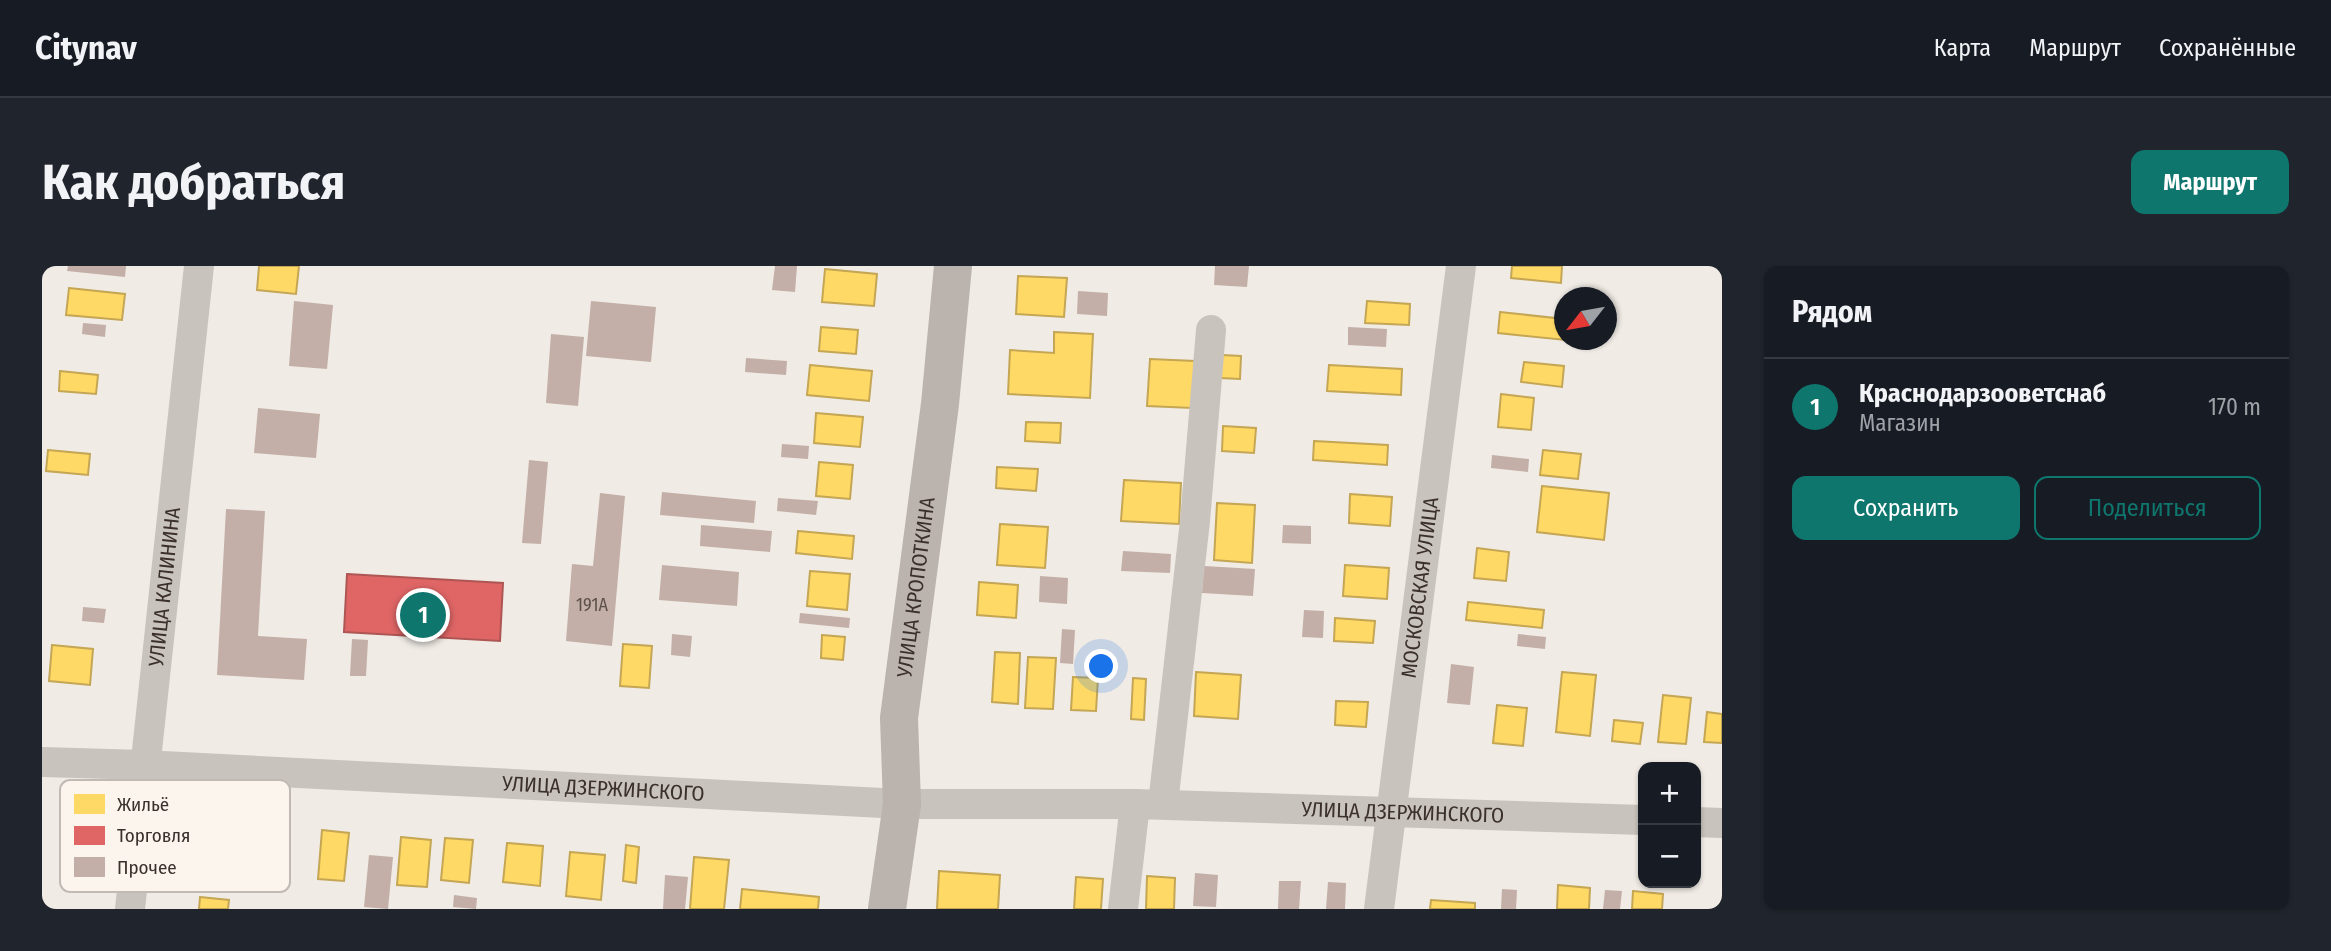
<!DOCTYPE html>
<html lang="ru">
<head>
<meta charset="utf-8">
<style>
  body { margin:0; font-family:"Fira Sans Condensed",sans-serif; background:#20242c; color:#f1f3f6 }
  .controls { position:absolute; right:21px; bottom:21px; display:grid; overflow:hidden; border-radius:14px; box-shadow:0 2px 5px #0004 }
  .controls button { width:63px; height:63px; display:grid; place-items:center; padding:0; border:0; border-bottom:2px solid #363941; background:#171b24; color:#f1f3f6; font:35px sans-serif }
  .compass { position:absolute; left:1512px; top:21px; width:63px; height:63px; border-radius:50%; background:#171b24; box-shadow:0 2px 5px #0004; rotate:239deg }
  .you { position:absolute; left:1060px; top:401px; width:24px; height:24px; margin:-18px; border:5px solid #fff; border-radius:50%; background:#1a73e8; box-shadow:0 0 0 10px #1a73e833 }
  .badge { display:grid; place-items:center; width:46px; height:46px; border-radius:50%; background:#0f766e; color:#fff; font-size:23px; font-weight:700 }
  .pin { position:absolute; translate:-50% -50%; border:4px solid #fff; box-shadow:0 2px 7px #0006 }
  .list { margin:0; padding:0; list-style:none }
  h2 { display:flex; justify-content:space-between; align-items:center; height:91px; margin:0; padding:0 28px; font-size:30px }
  h2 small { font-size:23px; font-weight:400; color:#9ea1a6 }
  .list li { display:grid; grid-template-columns:46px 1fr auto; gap:21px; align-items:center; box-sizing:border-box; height:98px; padding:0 28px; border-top:2px solid #363941 }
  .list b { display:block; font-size:26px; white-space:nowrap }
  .list p { margin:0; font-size:23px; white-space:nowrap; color:#9ea1a6 }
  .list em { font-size:23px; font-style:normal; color:#9ea1a6 }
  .actions { display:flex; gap:14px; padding:21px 28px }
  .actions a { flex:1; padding:16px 0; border:2px solid #0f766e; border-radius:14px; text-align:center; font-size:24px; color:#0f766e }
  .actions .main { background:#0f766e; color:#fff }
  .map { position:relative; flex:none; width:1680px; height:643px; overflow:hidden; border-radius:14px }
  header { display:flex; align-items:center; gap:42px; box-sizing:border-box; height:98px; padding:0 35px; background:#171b24; border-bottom:2px solid #363941 }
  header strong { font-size:33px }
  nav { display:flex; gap:38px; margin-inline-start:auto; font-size:24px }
  .intro { display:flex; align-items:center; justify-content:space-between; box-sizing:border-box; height:168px; padding:0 42px }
  h1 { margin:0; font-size:49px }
  .button { padding:18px 32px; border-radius:14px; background:#0f766e; color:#fff; font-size:24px; font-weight:700 }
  main { display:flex; gap:42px; padding:0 42px }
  aside { flex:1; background:#171b24; border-radius:14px; box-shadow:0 2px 5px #0004 }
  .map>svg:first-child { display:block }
  .homes { fill:#ffd966; stroke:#c4a654; stroke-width:2 }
  .shops { fill:#e06666; stroke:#ae5654; stroke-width:2 }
  .building { fill:#c3afa7 }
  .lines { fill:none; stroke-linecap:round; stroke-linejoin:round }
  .street { stroke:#c9c3be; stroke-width:30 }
  .secondary { stroke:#bab3ae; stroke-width:38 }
  .labels { text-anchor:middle; stroke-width:7; stroke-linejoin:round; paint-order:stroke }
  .number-label { font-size:18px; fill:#5d504a }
  .street-label { font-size:21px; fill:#3b302b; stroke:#fbf5ee }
  .key { fill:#fbf5ee; stroke:#c1bab4; stroke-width:2 }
  .key-label { font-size:19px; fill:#3b302b }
</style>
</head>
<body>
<header>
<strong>Citynav</strong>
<nav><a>Карта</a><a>Маршрут</a><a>Сохранённые</a></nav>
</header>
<div class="intro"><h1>Как добраться</h1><a class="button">Маршрут</a></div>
<main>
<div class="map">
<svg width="1680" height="643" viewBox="0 0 1680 643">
  <rect width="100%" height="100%" fill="#f0ebe5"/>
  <g class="homes">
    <polygon points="217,0 257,0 254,28 215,24"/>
    <polygon points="1470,0 1520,0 1519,17 1469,12"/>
    <polygon points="783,3 835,8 832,40 780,36"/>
    <polygon points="976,10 1025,12 1022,51 974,48"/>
    <polygon points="27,22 83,28 80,54 24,49"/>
    <polygon points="1325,35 1368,38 1367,59 1323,57"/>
    <polygon points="1458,46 1522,53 1523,74 1456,67"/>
    <polygon points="779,61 816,64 814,88 777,85"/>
    <polygon points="1012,66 1051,68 1048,132 966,128 968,84 1012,87"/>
    <polygon points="1180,89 1199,90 1198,113 1178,112"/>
    <polygon points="1108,93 1153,95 1150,142 1105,140"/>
    <polygon points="1482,96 1522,100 1520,121 1479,116"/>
    <polygon points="768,99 830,105 827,135 765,129"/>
    <polygon points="1287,99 1360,103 1359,129 1285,125"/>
    <polygon points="18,105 56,109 54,128 17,125"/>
    <polygon points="1459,128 1492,132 1489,164 1456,161"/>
    <polygon points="774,147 821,151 818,181 772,177"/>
    <polygon points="984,156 1019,157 1018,177 983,175"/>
    <polygon points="1181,160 1214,162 1212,187 1180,185"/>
    <polygon points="1272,175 1346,179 1345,199 1271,194"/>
    <polygon points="6,184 48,188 46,209 4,205"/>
    <polygon points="1501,184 1539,188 1536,213 1498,209"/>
    <polygon points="777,196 811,199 808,233 774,230"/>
    <polygon points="955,201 996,203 994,225 954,222"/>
    <polygon points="1082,214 1139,217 1137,258 1079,255"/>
    <polygon points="1500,220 1567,227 1562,274 1495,266"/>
    <polygon points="1308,228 1350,231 1348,260 1307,257"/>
    <polygon points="1175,237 1213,239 1210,297 1172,294"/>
    <polygon points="958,258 1006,261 1003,302 955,299"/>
    <polygon points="756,265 812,270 810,293 754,287"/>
    <polygon points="1435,282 1467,286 1464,315 1432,312"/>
    <polygon points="1303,299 1347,302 1345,333 1301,330"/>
    <polygon points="768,305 808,308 805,344 765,340"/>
    <polygon points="937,316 976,319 974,352 935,349"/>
    <polygon points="1426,336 1502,344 1500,362 1424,354"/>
    <polygon points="1293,352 1333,355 1331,377 1292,375"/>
    <polygon points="780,369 803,371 801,394 779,392"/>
    <polygon points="581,378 610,380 607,422 578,420"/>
    <polygon points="10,379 51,383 48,419 7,415"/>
    <polygon points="953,386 978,387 976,438 950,436"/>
    <polygon points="986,391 1014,392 1011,443 983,442"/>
    <polygon points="1154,406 1199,409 1196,453 1152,450"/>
    <polygon points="1520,406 1554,409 1548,470 1514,466"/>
    <polygon points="1031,411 1056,412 1054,445 1029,444"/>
    <polygon points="1091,412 1104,413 1102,454 1089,453"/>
    <polygon points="1621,429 1649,432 1644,478 1616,476"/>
    <polygon points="1294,435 1326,436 1324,461 1293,459"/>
    <polygon points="1455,439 1485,442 1481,480 1451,477"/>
    <polygon points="1665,446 1680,448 1680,477 1662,476"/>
    <polygon points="1572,454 1601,457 1598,478 1570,475"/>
    <polygon points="280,564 307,567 302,615 276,613"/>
    <polygon points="359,571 389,574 385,621 355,619"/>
    <polygon points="403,572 431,574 427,617 399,614"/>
    <polygon points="465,577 501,580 498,620 461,616"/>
    <polygon points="584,579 597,581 594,617 581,615"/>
    <polygon points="528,586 563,589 559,634 524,630"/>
    <polygon points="652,591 687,594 682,643 648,643"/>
    <polygon points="897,605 958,609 956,643 895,643"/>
    <polygon points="1105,610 1133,612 1132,643 1104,643"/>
    <polygon points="1034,611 1061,613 1059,643 1032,643"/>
    <polygon points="1516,619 1548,622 1547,643 1515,643"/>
    <polygon points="700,623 777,631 776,643 698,643"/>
    <polygon points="1591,625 1621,628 1620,643 1590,643"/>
    <polygon points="158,631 187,634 186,643 157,643"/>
    <polygon points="1389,634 1433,637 1433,643 1388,643"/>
  </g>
  <polygon class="shops" points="305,308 461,317 458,375 302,366"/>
  <g class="building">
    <polygon points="26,0 84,0 83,11 25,5"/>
    <polygon points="733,0 755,0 753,26 730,24"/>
    <polygon points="1173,0 1207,0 1205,21 1172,19"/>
    <polygon points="1036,25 1066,27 1065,50 1035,48"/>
    <polygon points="252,35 291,39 285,103 247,100"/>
    <polygon points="549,35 614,41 609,96 544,90"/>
    <polygon points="41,57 64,59 63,71 40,68"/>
    <polygon points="1306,61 1345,63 1344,81 1306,79"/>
    <polygon points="509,68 542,71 536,140 504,137"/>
    <polygon points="704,92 745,95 744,109 703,106"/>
    <polygon points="216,142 278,148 274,192 212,187"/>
    <polygon points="740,178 767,180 766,193 739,191"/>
    <polygon points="1450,189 1487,193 1486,206 1449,202"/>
    <polygon points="487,194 506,196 499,278 480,277"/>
    <polygon points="620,226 714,235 712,257 618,249"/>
    <polygon points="558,227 583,230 570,380 524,375 530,298 551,300"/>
    <polygon points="736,232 776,235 774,249 735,245"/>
    <polygon points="184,243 223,245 216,370 265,373 262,414 175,409"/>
    <polygon points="659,259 730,265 728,286 658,280"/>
    <polygon points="1241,259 1269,260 1269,278 1240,277"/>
    <polygon points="1081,285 1129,288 1128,307 1079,305"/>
    <polygon points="620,299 697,306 695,340 617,334"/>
    <polygon points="1162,300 1213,303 1211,330 1160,327"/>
    <polygon points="998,310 1026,312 1025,338 997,336"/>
    <polygon points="41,341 64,343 62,357 40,355"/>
    <polygon points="1262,344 1282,345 1281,372 1260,371"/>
    <polygon points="758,347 808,352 807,362 757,357"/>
    <polygon points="1020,363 1033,364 1031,398 1018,397"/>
    <polygon points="630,368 650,370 648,391 629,389"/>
    <polygon points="1476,368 1504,371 1503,383 1475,380"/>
    <polygon points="310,373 326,374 324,410 308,410"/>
    <polygon points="1409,398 1432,401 1428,439 1405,437"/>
    <polygon points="327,589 351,591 346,643 322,641"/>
    <polygon points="1153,607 1176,609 1174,641 1151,640"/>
    <polygon points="623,609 646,611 643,643 621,643"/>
    <polygon points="1237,615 1259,615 1257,643 1236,643"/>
    <polygon points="1286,616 1304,617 1303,643 1284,643"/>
    <polygon points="1460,623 1475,624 1474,643 1459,643"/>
    <polygon points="1563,624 1580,625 1578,643 1561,643"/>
    <polygon points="412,629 435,632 434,643 411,641"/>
  </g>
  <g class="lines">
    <g class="street">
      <path id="s1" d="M0,496L102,499L860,538H1093L1601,554"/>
      <polyline points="1121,538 1153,255 1169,64"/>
      <polyline points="1654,556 1680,557"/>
      <path id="s2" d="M88,643L157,0"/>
      <polyline points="1081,643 1093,538"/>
      <path id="s3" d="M1337,643L1419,0"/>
    </g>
    <path class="secondary" id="s4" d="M845,643L860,538L857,452L898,138L911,0"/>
  </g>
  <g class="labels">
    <g class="number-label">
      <text x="550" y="345">191А</text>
    </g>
    <g class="street-label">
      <text dy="7" stroke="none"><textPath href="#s2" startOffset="324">УЛИЦА КАЛИНИНА</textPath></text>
      <text dy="7" stroke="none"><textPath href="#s3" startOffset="324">МОСКОВСКАЯ УЛИЦА</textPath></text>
      <text dy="7" stroke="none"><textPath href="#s4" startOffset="324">УЛИЦА КРОПОТКИНА</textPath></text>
      <text dy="7" stroke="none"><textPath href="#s1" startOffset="562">УЛИЦА ДЗЕРЖИНСКОГО</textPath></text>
      <text dy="7" stroke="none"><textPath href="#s1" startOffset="1362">УЛИЦА ДЗЕРЖИНСКОГО</textPath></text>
    </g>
  </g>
  <rect x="18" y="514" width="230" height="112" rx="10" class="key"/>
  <rect x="32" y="528" width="31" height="20" fill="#ffd966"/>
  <rect x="32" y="560" width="31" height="19" fill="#e06666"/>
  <rect x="32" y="591" width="31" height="20" fill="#c3afa7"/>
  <g class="key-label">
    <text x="75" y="545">Жильё</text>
    <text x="75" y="576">Торговля</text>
    <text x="75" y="608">Прочее</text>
  </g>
</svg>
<div class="controls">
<button>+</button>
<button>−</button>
</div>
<svg class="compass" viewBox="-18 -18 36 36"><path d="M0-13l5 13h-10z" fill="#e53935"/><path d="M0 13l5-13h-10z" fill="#9ea1a6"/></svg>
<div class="you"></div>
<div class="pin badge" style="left:381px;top:349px">1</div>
</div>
<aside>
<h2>Рядом<small></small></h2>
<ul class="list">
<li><span class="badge">1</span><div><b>Краснодарзооветснаб</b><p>Магазин</p></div><em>170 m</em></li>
</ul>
<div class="actions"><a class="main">Сохранить</a><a>Поделиться</a></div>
</aside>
</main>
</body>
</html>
